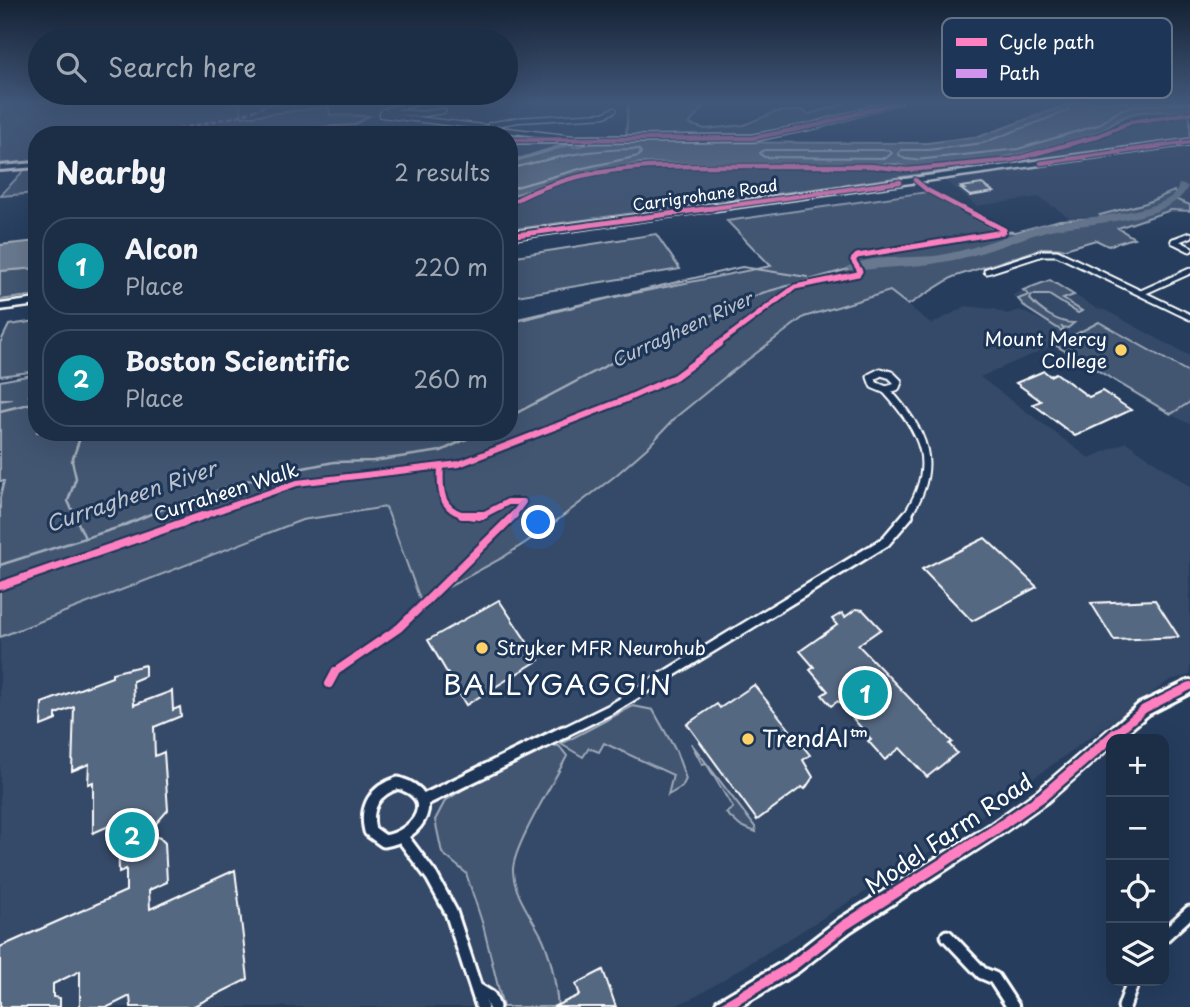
<!DOCTYPE html>
<html lang="en">
<head>
<meta charset="utf-8">
<style>
  body { margin:0; font-family:"Playpen Sans",sans-serif; background:#25364d; color:#f1f3f6 }
  .controls { position:absolute; right:21px; bottom:21px; display:grid; overflow:hidden; border-radius:14px; box-shadow:0 7px 28px #0002 }
  .controls button { width:63px; height:63px; display:grid; place-items:center; padding:0; border:0; border-bottom:2px solid #3a4a5f; background:#1c2e46; color:#f1f3f6; font:35px sans-serif }
  .you { position:absolute; left:539px; top:523px; width:24px; height:24px; margin:-18px; border:5px solid #fff; border-radius:50%; background:#1a73e8; box-shadow:0 0 0 10px #1a73e833 }
  .badge { display:grid; place-items:center; width:46px; height:46px; border-radius:50%; background:#8abfa5; color:#fff; font-size:23px; font-weight:700 }
  .pin { position:absolute; translate:-50% -50%; border:4px solid #fff; box-shadow:0 2px 7px #0006 }
  .list { margin:0; padding:0; list-style:none }
  h2 { display:flex; justify-content:space-between; align-items:center; height:91px; margin:0; padding:0 28px; font-size:30px }
  h2 small { font-size:23px; font-weight:400; color:#a0a8b3 }
  .list li { display:grid; grid-template-columns:46px 1fr auto; gap:21px; align-items:center; box-sizing:border-box; height:98px; margin:0 14px 14px; padding:0 14px; border:2px solid #3a4a5f; border-radius:28px }
  .list b { display:block; font-size:26px; white-space:nowrap }
  .list p { margin:0; font-size:23px; white-space:nowrap; color:#a0a8b3 }
  .list em { font-size:23px; font-style:normal; color:#a0a8b3 }
  .icon { flex:none; width:38px; height:38px; fill:none; stroke:currentColor; stroke-width:2; stroke-linecap:round; stroke-linejoin:round }
  .map { position:relative; flex:none; width:1190px; height:1007px; overflow:hidden }
  .search { position:absolute; background:#1c2e46; box-shadow:0 7px 28px #0002; left:28px; top:28px; width:490px; height:77px; display:flex; align-items:center; gap:18px; box-sizing:border-box; padding:0 24px; border-radius:38px; color:#a0a8b3; font-size:26px }
  .panel { position:absolute; background:#1c2e46; box-shadow:0 7px 28px #0002; left:28px; top:126px; width:490px; height:315px; border-radius:28px }
  .map>svg:first-child { display:block }
  .built { fill:#344a68 }
  .green { fill:#425672; stroke:#a0aab8; stroke-width:2 }
  .water { fill:#67788e; stroke:#a4aebb; stroke-width:2 }
  .lines { fill:none; stroke-linecap:round; stroke-linejoin:round }
  .shore { stroke:#c2c9d2; stroke-width:2 }
  .stream-far1 { stroke:#a4aebb; stroke-width:2 }
  .stream { stroke:#a4aebb; stroke-width:2.5 }
  .river { fill:#67788e; fill-rule:evenodd }
  .building { fill:#556781; stroke:#fff; stroke-width:2 }
  .street-far4-casing { stroke:#fff; stroke-width:7 }
  .street-far3-casing { stroke:#fff; stroke-width:9 }
  .street-far2-casing { stroke:#fff; stroke-width:11 }
  .street-far1-casing { stroke:#fff; stroke-width:14 }
  .street-casing { stroke:#fff; stroke-width:17 }
  .secondary-casing { stroke:#fff; stroke-width:6 }
  .highway-casing { stroke:#fff; stroke-width:5 }
  .street-far4 { stroke:#1d3557; stroke-width:4.5 }
  .street-far3 { stroke:#1d3557; stroke-width:5 }
  .street-far2 { stroke:#1d3557; stroke-width:7 }
  .street-far1 { stroke:#1d3557; stroke-width:9 }
  .street { stroke:#1d3557; stroke-width:11 }
  .secondary { fill:#1d3557; fill-rule:evenodd }
  .highway { fill:#1d3557; fill-rule:evenodd }
  .quiet { stroke:#d193ec; stroke-width:2.5; stroke-dasharray:6 2.5; stroke-linecap:butt }
  .cycleway-far4-casing { stroke:#1d3557; stroke-width:7 }
  .cycleway-far3-casing { stroke:#1d3557; stroke-width:9 }
  .cycleway-far2-casing { stroke:#1d3557; stroke-width:10 }
  .cycleway-far1-casing { stroke:#1d3557; stroke-width:12 }
  .cycleway-casing { stroke:#1d3557; stroke-width:15 }
  .cycleway-far4 { stroke:#ff80c0; stroke-width:4.5 }
  .cycleway-far3 { stroke:#ff80c0; stroke-width:5 }
  .cycleway-far2 { stroke:#ff80c0; stroke-width:6 }
  .cycleway-far1 { stroke:#ff80c0; stroke-width:8 }
  .cycleway { stroke:#ff80c0; stroke-width:10 }
  .poi-dot { fill:#ffd166; stroke:#1d3557; stroke-width:2.5 }
  .labels { text-anchor:middle; stroke-width:6; stroke-linejoin:round; paint-order:stroke }
  .far-street-label { font-size:16px; fill:#fff; stroke:#1d3557 }
  .far-water-label { font-size:18px; font-style:italic; fill:#bbc2cc; stroke:#1d3557 }
  .poi-label { font-size:19px; fill:#fff; stroke:#1d3557; text-anchor:end }
  .street-label { font-size:19px; fill:#fff; stroke:#1d3557 }
  .water-label { font-size:21px; font-style:italic; fill:#bbc2cc; stroke:#1d3557 }
  .near-poi-label { font-size:23px; fill:#fff; stroke:#1d3557; text-anchor:start }
  .near-street-label { font-size:23px; fill:#fff; stroke:#1d3557 }
  .near-quarter-label { font-size:28px; letter-spacing:2px; fill:#fff; stroke:#1d3557 }
  .key { fill:#1d3557; stroke:#617289; stroke-width:2 }
  .key-label { font-size:19px; fill:#fff }
</style>
</head>
<body>
<div class="map">
<svg width="1190" height="1007" viewBox="0 0 1190 1007">
  <rect width="100%" height="100%" fill="#263d5e"/>
  <filter id="ink" filterUnits="userSpaceOnUse"><feTurbulence type="fractalNoise" baseFrequency=".0143" numOctaves="2"/><feDisplacementMap in="SourceGraphic" scale="14" xChannelSelector="R" yChannelSelector="G"/><feConvolveMatrix kernelMatrix="1 2 1 2 8 2 1 2 1" color-interpolation-filters="sRGB"/></filter>
  <g filter="url(#ink)">
    <g class="built">
      <polygon points="1190,145 1190,161 1187,162 1190,164 1190,205 1177,200 1173,191 1146,203 1101,215 1105,218 1073,220 1039,197 977,206 943,179"/>
      <polygon points="1050,280 1096,308 1107,311 1190,356 1190,424 1159,409 1054,345 980,377 1089,458 1126,442 1190,486 1190,675 1170,680 944,843 697,996 673,1007 584,1007 579,995 553,1007 0,1007 0,637 302,520 386,507 421,602 546,529 615,476 647,448 676,417 730,373 804,317 890,291 932,324 966,306 995,309 1007,314 1020,310 1045,322 1012,295"/>
    </g>
    <g class="green">
      <polygon points="8,102 240,102 242,117 329,107 330,115 369,116 354,125 243,132 239,135 37,135 37,161 0,164 0,106"/>
      <polygon points="628,102 707,102 689,124 705,129 744,125 775,112 801,110 809,114 844,104 839,102 864,102 874,106 761,135 626,136"/>
      <path d="M1190,110V138L509,230V196L584,175L640,163L879,164C932,169 994,167 1045,148C1075,137 1105,120 1136,113C1153,110 1172,113 1190,110Z"/>
      <polygon points="572,142 521,158 509,157 509,143"/>
      <polygon points="37,167 37,193 0,196 26,168"/>
      <polygon points="1174,191 1177,200 1190,205 1190,211 1171,210 1118,228 1134,238 1108,246 1096,240 1065,249 1044,248 953,277 908,305 890,291 804,317 730,373 676,417 647,448 615,476 546,529 502,558 421,602 386,507 302,520 0,637 0,498 4,481 0,481 0,401 12,399 0,399 0,381 37,374 37,394 28,396 37,395 37,432 509,432 509,323 610,298 771,266 727,221 927,192 997,231 1016,232 1060,220 1104,218 1100,215 1146,203"/>
      <polygon points="656,234 680,269 517,296 509,276 509,257"/>
      <polygon points="37,268 37,295 0,300 0,271"/>
      <path d="M1050,280L1074,295L1063,299L1082,311L1078,313L1049,295H1032L1030,299C1040,311 1058,323 1074,323L1068,328L1062,327L1064,330L1062,331L1026,308L1018,299L1029,295L1023,290Z"/>
      <polygon points="37,321 37,371 0,376 0,343 9,325"/>
      <polygon points="1099,322 1190,373 1190,402 1171,414 1055,345"/>
      <polygon points="633,706 653,710 676,751 686,779 682,787 668,795 673,775 604,743 599,752 589,748 583,757 561,744"/>
      <polygon points="691,743 755,827 756,832 740,826 726,813 733,808 706,763 702,764"/>
      <path d="M551,745L559,746L567,756C555,780 512,848 513,871C514,896 533,918 543,939C552,960 556,985 558,1007H503L483,925L466,873L442,853L435,820L445,801L472,784Z"/>
    </g>
    <g class="water">
      <path d="M1074,102H1190V110C1170,114 1144,107 1126,116C1118,119 1108,128 1099,132C1065,145 927,181 898,164L640,163L584,175L509,196V163L572,144L574,147L599,142L927,143L981,136Z"/>
      <polygon points="37,241 37,268 0,271 0,245"/>
    </g>
    <g class="lines">
      <g class="shore">
        <polyline points="1072,102 1067,111 983,143 928,150 901,150 898,154 905,159 916,160 1018,149 1098,125 1122,109 1144,105 1190,104"/>
        <polygon points="764,150 888,150 892,153 886,158 764,157 760,153"/>
        <path d="M509,169C555,157 590,149 638,149L641,152L639,156L583,168L509,189"/>
      </g>
      <g class="stream-far1">
        <polyline points="509,321 742,267 807,277"/>
        <polyline points="644,345 762,293 852,268"/>
      </g>
      <g class="stream">
        <polyline points="0,411 37,402"/>
        <polyline points="509,417 647,344"/>
        <polyline points="82,432 72,461 76,478 68,501 85,538"/>
        <polyline points="0,565 120,527 160,510 262,476 334,462 373,461 441,451 481,432"/>
      </g>
      <path class="river" d="M1179,184L1188,186C1173,224 1081,222 1046,231C1012,241 977,257 943,262C913,268 882,266 852,272L846,268C864,254 917,259 941,255C976,249 1010,233 1045,224C1071,218 1158,214 1175,193C1177,191 1178,187 1179,184Z"/>
    </g>
    <g class="building">
      <polygon points="982,184 994,192 970,196 961,189 964,189 961,187"/>
      <polygon points="1044,371 1050,376 1056,373 1089,397 1102,391 1131,410 1075,436 1033,404 1041,401 1016,383"/>
      <polygon points="985,538 1037,587 972,621 922,569"/>
      <polygon points="499,600 539,660 466,705 428,640"/>
      <polygon points="1155,600 1179,637 1114,640 1091,603"/>
      <polygon points="856,609 863,610 881,629 858,645 952,742 949,744 957,753 927,777 900,748 885,760 868,741 871,739 838,701 831,706 822,695 828,691 810,670 814,667 800,651 837,625 832,619 842,613 845,617"/>
      <polygon points="145,665 145,676 133,681 134,705 172,691 173,710 180,707 181,716 154,727 155,756 164,752 168,810 147,834 160,838 165,843 167,882 149,890 150,909 235,870 248,979 192,1007 131,1007 130,996 108,1007 80,1007 80,971 53,984 53,997 60,998 60,1007 0,1007 0,947 126,891 126,869 119,872 118,822 93,833 93,782 88,784 89,764 72,771 74,707 56,714 56,720 41,726 42,703 112,677 112,673"/>
      <polygon points="754,685 810,755 803,760 813,777 805,789 802,787 757,820 687,724 717,704 720,708"/>
      <polygon points="603,970 616,1007 553,1007 580,995 576,984"/>
    </g>
    <g class="lines">
      <defs>
        <g id="street-far4">
          <polyline points="389,109 414,104"/>
          <polyline points="443,111 423,114 383,111 382,115 573,138"/>
          <polyline points="490,125 517,120 604,115 614,110"/>
        </g>
        <g id="street-far3">
          <polyline points="1174,241 1190,249"/>
          <polyline points="1174,241 1190,235"/>
          <polyline points="987,271 1043,253 1057,253 1190,317"/>
          <polyline points="1141,293 1190,271"/>
        </g>
        <g id="street-far2">
          <polygon points="881,372 891,375 898,382 896,387 886,390 874,385 871,377"/>
          <path d="M886,390C924,432 941,465 906,517"/>
        </g>
        <polyline id="street-far1" points="560,734 611,709 885,542 908,515"/>
        <g id="street">
          <path d="M398,783C443,796 419,836 384,841L370,831C364,807 375,790 398,783Z"/>
          <polyline points="422,801 564,732"/>
          <polyline points="403,838 432,877 451,912 482,1007"/>
          <polyline points="947,936 982,973 994,978 1013,1007"/>
          <polyline points="1164,936 1190,912"/>
          <polyline points="477,989 490,997 494,1007"/>
          <polyline points="1124,1007 1133,981"/>
        </g>
        <g id="secondary">
          <polygon points="892,102 900,102 820,126 753,140 509,142 509,138 753,136 817,124"/>
          <polygon points="37,163 37,167 0,170 0,166"/>
          <polygon points="1190,680 1190,693 1149,714 1119,739 1111,739 1111,746 1048,801 1001,834 851,931 798,972 739,1007 714,1007 717,1001 786,960 839,919 991,824 1038,791 1139,704"/>
        </g>
        <g id="highway">
          <polygon points="1190,140 1190,144 509,239 509,233"/>
          <polygon points="37,299 37,305 0,310 0,304"/>
        </g>
      </defs>
      <use href="#street-far4" class="street-far4-casing"/>
      <use href="#street-far3" class="street-far3-casing"/>
      <use href="#street-far2" class="street-far2-casing"/>
      <use href="#street-far1" class="street-far1-casing"/>
      <use href="#street" class="street-casing"/>
      <use href="#secondary" class="secondary-casing"/>
      <use href="#highway" class="highway-casing"/>
      <use href="#street-far4" class="street-far4"/>
      <use href="#street-far3" class="street-far3"/>
      <use href="#street-far2" class="street-far2"/>
      <use href="#street-far1" class="street-far1"/>
      <use href="#street" class="street"/>
      <use href="#secondary" class="secondary"/>
      <use href="#highway" class="highway"/>
      <polyline class="quiet" points="153,135 242,115 275,102"/>
      <defs>
        <g id="cycleway-far4">
          <polyline points="509,140 753,138 818,125 897,102"/>
          <polyline points="1041,163 1190,142"/>
          <polyline points="915,180 927,190 965,210"/>
          <path d="M509,204C578,164 650,166 727,166C775,166 823,166 871,166L907,170L1012,160L1095,137L1131,122L1190,113"/>
          <polyline points="699,210 900,182"/>
        </g>
        <g id="cycleway-far3">
          <polyline points="509,236 712,208"/>
          <polyline points="717,345 795,287 858,274 860,271 853,260 857,256 1003,232 1004,230 962,208"/>
        </g>
        <g id="cycleway-far2">
          <path d="M441,467C439,496 442,513 474,517"/>
          <polyline points="200,517 297,483 459,464 624,400 675,377 720,344"/>
          <polyline points="479,517 508,502 523,502 512,517"/>
        </g>
        <g id="cycleway-far1">
          <polyline points="462,515 484,515"/>
          <polyline points="0,586 205,515"/>
          <polyline points="329,684 336,671 399,628 514,515"/>
          <polyline points="1115,734 1144,709 1190,686"/>
        </g>
        <polyline id="cycleway" points="723,1007 792,966 845,925 996,829 1043,796 1117,732"/>
      </defs>
      <use href="#cycleway-far4" class="cycleway-far4-casing"/>
      <use href="#cycleway-far3" class="cycleway-far3-casing"/>
      <use href="#cycleway-far2" class="cycleway-far2-casing"/>
      <use href="#cycleway-far1" class="cycleway-far1-casing"/>
      <use href="#cycleway" class="cycleway-casing"/>
      <use href="#cycleway-far4" class="cycleway-far4"/>
      <use href="#cycleway-far3" class="cycleway-far3"/>
      <use href="#cycleway-far2" class="cycleway-far2"/>
      <use href="#cycleway-far1" class="cycleway-far1"/>
      <use href="#cycleway" class="cycleway"/>
    </g>
  </g>
  <linearGradient id="sky" x2="0" y2="1"><stop stop-color="#152234"/><stop offset="0.42" stop-color="#415779"/><stop offset="1" stop-color="#415779" stop-opacity="0"/></linearGradient>
  <rect width="1190" height="243" fill="url(#sky)"/>
  <g class="poi-dot">
    <circle cx="1121" cy="350" r="7"/>
    <circle cx="482" cy="648" r="7"/>
    <circle cx="748" cy="739" r="7"/>
  </g>
  <g class="labels">
    <g class="far-street-label">
      <text transform="translate(705 195) rotate(-8)" y="6">Carrigrohane Road</text>
    </g>
    <g class="far-water-label">
      <text transform="translate(682 330) rotate(-25)" y="6">Curragheen River</text>
    </g>
    <g class="poi-label">
      <text x="1107" y="346">Mount Mercy<tspan x="1107" dy="22">College</tspan></text>
      <text x="496" y="655" text-anchor="start">Stryker MFR Neurohub</text>
    </g>
    <g class="street-label">
      <text transform="translate(226 492) rotate(-18)" y="7">Curraheen Walk</text>
    </g>
    <g class="water-label">
      <text transform="translate(131 497) rotate(-19)" y="7">Curragheen River</text>
    </g>
    <g class="near-poi-label">
      <text x="762" y="747">TrendAI™</text>
    </g>
    <g class="near-street-label">
      <text transform="translate(949 834) rotate(-34)" y="8">Model Farm Road</text>
    </g>
    <g class="near-quarter-label">
      <text x="558" y="695">BALLYGAGGIN</text>
    </g>
  </g>
  <rect x="942" y="18" width="230" height="80" rx="10" class="key"/>
  <rect x="956" y="38" width="31" height="8" fill="#ff80c0"/>
  <rect x="956" y="69" width="31" height="9" fill="#d193ec"/>
  <g class="key-label">
    <text x="999" y="49">Cycle path</text>
    <text x="999" y="80">Path</text>
  </g>
</svg>
<div class="controls">
<button>+</button>
<button>−</button>
<button><svg class="icon" aria-label="locate" viewBox="0 0 24 24"><circle cx="12" cy="12" r="6"/><path d="M12 2v4M12 18v4M2 12h4M18 12h4"/></svg></button>
<button><svg class="icon" aria-label="layers" viewBox="0 0 24 24"><path d="M12 4l9 5-9 5-9-5zM3 14l9 5 9-5"/></svg></button>
</div>
<div class="you"></div>
<div class="pin badge" style="left:865px;top:693px;background:#0f9aa8">1</div>
<div class="pin badge" style="left:132px;top:835px;background:#0f9aa8">2</div>
<div class="search"><svg class="icon" aria-label="search" viewBox="0 0 24 24"><circle cx="10" cy="10" r="6"/><path d="M15 15l6 6"/></svg>Search here</div>
<section class="panel">
<h2>Nearby<small>2 results</small></h2>
<ul class="list">
<li><span class="badge" style="background:#0f9aa8">1</span><div><b>Alcon</b><p>Place</p></div><em>220 m</em></li>
<li><span class="badge" style="background:#0f9aa8">2</span><div><b>Boston Scientific</b><p>Place</p></div><em>260 m</em></li>
</ul>
</section>
</div>
</body>
</html>
